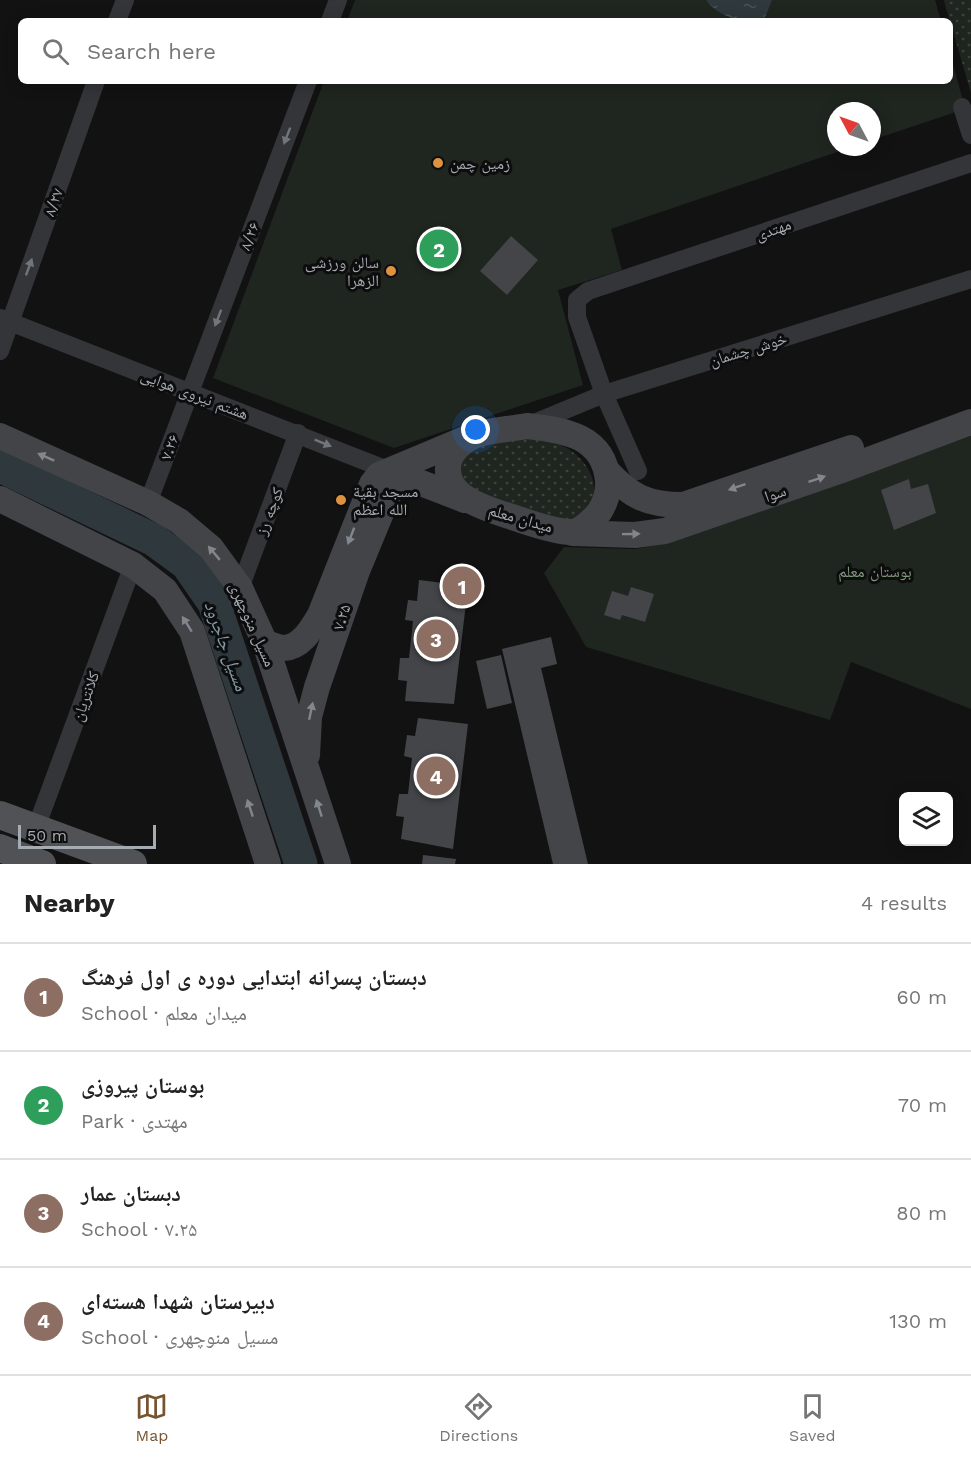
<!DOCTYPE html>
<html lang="en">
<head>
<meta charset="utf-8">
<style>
  body { margin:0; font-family:"Work Sans","Noto Naskh Arabic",sans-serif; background:#f2f2f2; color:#222 }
  .controls { position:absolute; right:18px; bottom:18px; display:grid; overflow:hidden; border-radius:9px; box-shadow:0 3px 15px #0003 }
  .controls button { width:54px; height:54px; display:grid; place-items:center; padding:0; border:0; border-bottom:2px solid #e0e0e0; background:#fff; color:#222; font:30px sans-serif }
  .compass { position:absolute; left:827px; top:102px; width:54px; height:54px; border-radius:50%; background:#fff; box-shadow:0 3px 15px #0003; rotate:311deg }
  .scale { position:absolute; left:18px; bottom:15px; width:138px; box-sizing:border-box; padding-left:6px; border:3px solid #a5abb2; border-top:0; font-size:16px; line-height:21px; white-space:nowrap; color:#a5abb2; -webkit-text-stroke:4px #0d0d0e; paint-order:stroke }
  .you { position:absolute; left:476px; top:430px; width:21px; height:21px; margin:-15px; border:4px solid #fff; border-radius:50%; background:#1a73e8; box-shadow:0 0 0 9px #1a73e833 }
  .badge { display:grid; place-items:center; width:39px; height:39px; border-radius:50%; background:#77542f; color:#fff; font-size:20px; font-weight:700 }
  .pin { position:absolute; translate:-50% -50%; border:3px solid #fff; box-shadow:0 2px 6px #0006 }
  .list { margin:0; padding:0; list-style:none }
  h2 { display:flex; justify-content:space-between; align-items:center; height:78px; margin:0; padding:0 24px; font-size:26px }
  h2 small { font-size:20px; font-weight:400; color:#767676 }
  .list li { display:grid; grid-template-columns:39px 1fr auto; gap:18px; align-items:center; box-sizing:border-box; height:108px; padding:0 24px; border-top:2px solid #e0e0e0 }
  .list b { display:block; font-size:22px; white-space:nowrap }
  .list p { margin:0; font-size:20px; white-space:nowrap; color:#767676 }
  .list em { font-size:20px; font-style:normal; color:#767676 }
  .icon { flex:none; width:33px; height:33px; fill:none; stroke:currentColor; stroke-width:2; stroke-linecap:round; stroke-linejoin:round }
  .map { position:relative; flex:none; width:971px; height:864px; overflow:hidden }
  .search { position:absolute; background:#fff; box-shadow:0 3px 15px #0003; left:18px; right:18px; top:18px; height:66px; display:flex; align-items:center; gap:15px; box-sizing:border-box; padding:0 21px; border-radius:9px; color:#767676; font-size:22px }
  .sheet { height:510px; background:#fff }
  nav { display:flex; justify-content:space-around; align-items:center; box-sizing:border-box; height:84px; border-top:2px solid #e0e0e0; background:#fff; font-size:16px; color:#767676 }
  nav a { display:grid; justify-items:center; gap:3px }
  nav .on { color:#77542f }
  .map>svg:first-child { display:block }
  .green { fill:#1f251f }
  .garden { fill:url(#garden-dots) }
  .water { fill:url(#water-ripples) }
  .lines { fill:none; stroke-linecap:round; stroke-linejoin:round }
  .river { stroke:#2f383c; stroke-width:33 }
  .building { fill:#444548 }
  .minor { stroke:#333538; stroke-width:18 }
  .secondary { stroke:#424448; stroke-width:26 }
  .primary { stroke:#505256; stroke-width:28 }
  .oneway { fill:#72767b }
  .oneway2 { fill:#82878d }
  .poi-dot { fill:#de923f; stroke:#0d0d0e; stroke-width:2 }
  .labels { text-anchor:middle; stroke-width:6; stroke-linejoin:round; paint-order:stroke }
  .poi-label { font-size:16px; fill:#a5abb2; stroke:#0d0d0e; text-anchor:start }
  .street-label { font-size:16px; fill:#a5abb2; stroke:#0d0d0e }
  .park-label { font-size:16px; fill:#809b7e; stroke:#0d0d0e }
  .water-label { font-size:18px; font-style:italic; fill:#7f9caa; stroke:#0d0d0e }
</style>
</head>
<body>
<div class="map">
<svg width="971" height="864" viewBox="0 0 971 864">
  <defs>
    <pattern id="garden-dots" width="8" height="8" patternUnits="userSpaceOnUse" patternTransform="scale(1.5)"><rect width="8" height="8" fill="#1f251f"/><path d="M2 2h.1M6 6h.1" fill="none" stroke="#3d423d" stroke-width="1.8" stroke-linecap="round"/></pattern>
    <pattern id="water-ripples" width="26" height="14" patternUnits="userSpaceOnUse" patternTransform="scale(1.5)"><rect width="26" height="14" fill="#2f383c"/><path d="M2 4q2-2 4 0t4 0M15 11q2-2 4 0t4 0" fill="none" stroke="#4a5256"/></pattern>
  </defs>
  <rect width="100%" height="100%" fill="#121213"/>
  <g class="green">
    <polygon points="355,0 935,0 941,21 347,21"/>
    <polygon points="950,53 962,97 953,113 872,140 872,111 836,111 836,147 852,147 611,229 622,270 558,290 583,385 394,448 213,378 324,81 950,81"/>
    <polygon points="971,436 971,709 851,662 830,720 586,647 544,573 564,547 635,549 664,544"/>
  </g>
  <g class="garden">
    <polygon points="944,0 971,0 971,93 944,1"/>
    <path d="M540,438C550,441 561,444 570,450C588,462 602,486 589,506C584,513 576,519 566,520C541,523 486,495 461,485L458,456L487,440Z"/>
  </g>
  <path class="water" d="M706,0H772L764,20C744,25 718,17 706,0Z"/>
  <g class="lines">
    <polyline class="river" points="0,466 154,540 187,564 214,603 301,864"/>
  </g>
  <g class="building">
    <polygon points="511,236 538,260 507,295 480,271"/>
    <polygon points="909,479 911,489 928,484 936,513 894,530 881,490"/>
    <polygon points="419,580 468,586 454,704 405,701 407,681 398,680 400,658 409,658 413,621 405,620 408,600 417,601"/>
    <polygon points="631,587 654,594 645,622 622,615 620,620 604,615 612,591 628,596"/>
    <polygon points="551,637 557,664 541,668 588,864 553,864 502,649"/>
    <polygon points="501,655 512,703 487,709 476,661"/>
    <polygon points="418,718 468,724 453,849 401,839 404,817 396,816 399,794 408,794 412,758 404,756 407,735 415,736"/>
    <polygon points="423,855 456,859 455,864 422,864"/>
  </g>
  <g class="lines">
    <g class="minor">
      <polyline points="117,21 125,0"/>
      <polyline points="330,21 338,0"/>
      <polyline points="962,107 971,135"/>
      <polyline points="0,318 390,471"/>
      <polyline points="0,351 96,81"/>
      <polyline points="529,425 604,394 971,279"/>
      <polyline points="638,471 604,394 577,317 577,300 588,291 971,163"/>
      <polyline points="148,503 308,81"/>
      <polyline points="240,588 298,433"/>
      <polyline points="36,828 133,565"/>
    </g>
    <g class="secondary">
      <path d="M527,426C565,430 604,436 608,481C609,494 603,510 594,518C588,524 579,532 571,532C556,532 533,524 518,519C492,510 440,499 449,461C452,451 463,440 474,436C486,430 513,429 527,426Z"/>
      <polyline points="0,436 148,503 179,521 211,548 240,588 265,643 338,864"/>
      <polyline points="390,471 465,500"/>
      <path d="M607,471C631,497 648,505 683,505L851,448"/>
      <polyline points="0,499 133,565 165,590 192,631 268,864"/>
      <polyline points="573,533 635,535 665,531 839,471 971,422"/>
      <path d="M265,643C270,644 279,648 284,648C302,647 312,628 320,615L372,484L379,475L465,439"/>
      <polyline points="307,755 309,717 317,687 357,571 393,484 390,471"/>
    </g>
    <g class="primary">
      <polyline points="0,815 133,864"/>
      <polyline points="0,848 42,864"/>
    </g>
  </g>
  <defs><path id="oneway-solid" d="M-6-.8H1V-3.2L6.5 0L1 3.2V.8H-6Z" transform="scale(1.5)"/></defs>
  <g class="oneway">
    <use href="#oneway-solid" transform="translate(287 136) rotate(111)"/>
    <use href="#oneway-solid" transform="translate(29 267) rotate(-70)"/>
    <use href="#oneway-solid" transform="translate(218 318) rotate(111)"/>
    <use href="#oneway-solid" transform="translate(323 443) rotate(22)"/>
  </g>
  <g class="oneway2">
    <use href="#oneway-solid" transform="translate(46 457) rotate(-156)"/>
    <use href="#oneway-solid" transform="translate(817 479) rotate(-19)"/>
    <use href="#oneway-solid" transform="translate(737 487) rotate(161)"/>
    <use href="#oneway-solid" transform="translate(631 534) rotate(-1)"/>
    <use href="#oneway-solid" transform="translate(351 536) rotate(111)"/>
    <use href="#oneway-solid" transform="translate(214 553) rotate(-130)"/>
    <use href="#oneway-solid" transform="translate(187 624) rotate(-122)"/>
    <use href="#oneway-solid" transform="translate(311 711) rotate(-78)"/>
    <use href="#oneway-solid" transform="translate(250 808) rotate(-108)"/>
    <use href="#oneway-solid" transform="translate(319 808) rotate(-108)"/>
  </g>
  <g class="poi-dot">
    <circle cx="438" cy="163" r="6"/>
    <circle cx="391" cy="271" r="6"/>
    <circle cx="341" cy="500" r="6"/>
  </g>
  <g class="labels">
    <g class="poi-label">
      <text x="450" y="169">زمین چمن</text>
      <text x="379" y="268" text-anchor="end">سالن ورزشی<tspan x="379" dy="18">الزهرا</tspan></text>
      <text x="353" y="497">مسجد بقیة<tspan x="353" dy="18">الله اعظم</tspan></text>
    </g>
    <g class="street-label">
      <text transform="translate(53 202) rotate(-70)" y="6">۸/۲۷</text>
      <text transform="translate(773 229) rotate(-19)" y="6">مهتدی</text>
      <text transform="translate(249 236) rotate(-69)" y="6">۸/۲۶</text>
      <text transform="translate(748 349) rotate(-17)" y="6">خوش چشمان</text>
      <text transform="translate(195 394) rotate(21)" y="6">هشتم نیروی هوایی</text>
      <text transform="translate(169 447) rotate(-69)" y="6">۷.۲۶</text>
      <text transform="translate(775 493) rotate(-19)" y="6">سوا</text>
      <text transform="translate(269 511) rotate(-69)" y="6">کوچه رز</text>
      <text transform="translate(521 518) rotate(16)" y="6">میدان معلم</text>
      <text transform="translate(341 617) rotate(-71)" y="6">۷.۲۵</text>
      <text transform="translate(253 624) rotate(66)" y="6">مسیل منوچهری</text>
      <text transform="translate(85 696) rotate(-70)" y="6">کلانتریان</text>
    </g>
    <g class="park-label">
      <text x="875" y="577">بوستان معلم</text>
    </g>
    <g class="water-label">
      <text transform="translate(226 646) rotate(70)" y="6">مسیل جاجرود</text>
    </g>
  </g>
</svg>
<div class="controls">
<button><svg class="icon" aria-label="layers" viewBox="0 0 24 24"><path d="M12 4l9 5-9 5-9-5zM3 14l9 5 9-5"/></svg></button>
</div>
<svg class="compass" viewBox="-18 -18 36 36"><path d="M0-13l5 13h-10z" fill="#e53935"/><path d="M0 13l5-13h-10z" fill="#767676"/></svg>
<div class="scale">50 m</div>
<div class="you"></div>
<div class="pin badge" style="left:462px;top:586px;background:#8d6e63">1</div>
<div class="pin badge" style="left:439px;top:249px;background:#2e9e5b">2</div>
<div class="pin badge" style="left:436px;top:639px;background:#8d6e63">3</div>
<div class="pin badge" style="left:436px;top:776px;background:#8d6e63">4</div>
<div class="search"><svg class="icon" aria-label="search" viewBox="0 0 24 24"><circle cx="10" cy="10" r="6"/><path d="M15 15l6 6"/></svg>Search here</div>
</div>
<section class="sheet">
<h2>Nearby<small>4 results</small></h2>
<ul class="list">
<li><span class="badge" style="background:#8d6e63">1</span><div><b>دبستان پسرانه ابتدایی دوره ی اول فرهنگ</b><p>School · میدان معلم</p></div><em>60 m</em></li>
<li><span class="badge" style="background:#2e9e5b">2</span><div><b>بوستان پیروزی</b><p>Park · مهتدی</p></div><em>70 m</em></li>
<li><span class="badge" style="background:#8d6e63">3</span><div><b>دبستان عمار</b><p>School · ۷.۲۵</p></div><em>80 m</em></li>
<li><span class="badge" style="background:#8d6e63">4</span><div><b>دبیرستان شهدا هسته‌ای</b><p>School · مسیل منوچهری</p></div><em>130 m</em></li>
</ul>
</section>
<nav>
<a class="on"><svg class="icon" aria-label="map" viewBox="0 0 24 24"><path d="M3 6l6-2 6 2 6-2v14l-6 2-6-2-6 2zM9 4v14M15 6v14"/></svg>Map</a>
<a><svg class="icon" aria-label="directions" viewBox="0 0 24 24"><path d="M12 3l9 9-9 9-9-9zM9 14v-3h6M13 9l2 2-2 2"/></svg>Directions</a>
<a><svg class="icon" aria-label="saved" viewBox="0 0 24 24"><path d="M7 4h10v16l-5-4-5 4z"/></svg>Saved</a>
</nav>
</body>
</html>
